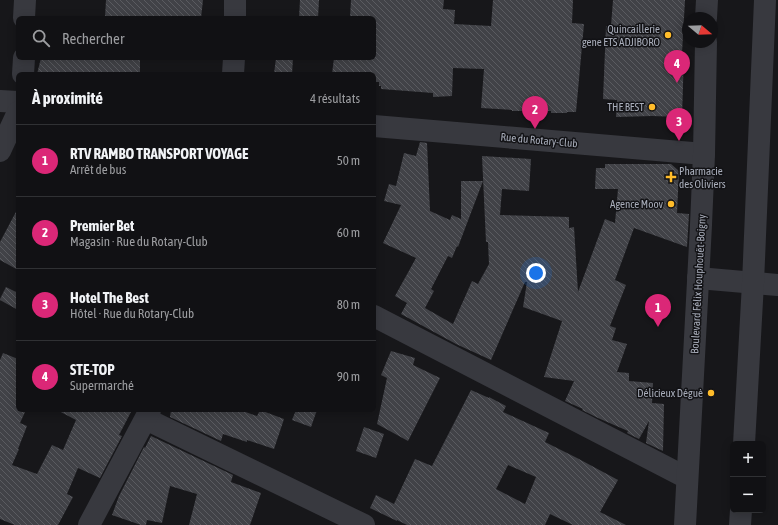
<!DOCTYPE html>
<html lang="fr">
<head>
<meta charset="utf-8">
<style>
  body { margin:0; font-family:"Asap Condensed",sans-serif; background:#1a1a1d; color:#f1f3f6 }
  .controls { position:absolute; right:12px; bottom:12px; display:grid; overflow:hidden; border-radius:6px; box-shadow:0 2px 10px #0003 }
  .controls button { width:36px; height:36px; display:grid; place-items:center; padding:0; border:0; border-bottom:1px solid #303134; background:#111114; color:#f1f3f6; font:20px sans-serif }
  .compass { position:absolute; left:682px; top:12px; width:36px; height:36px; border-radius:50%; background:#111114; box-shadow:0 2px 10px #0003; rotate:109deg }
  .you { position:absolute; left:536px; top:273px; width:14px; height:14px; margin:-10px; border:3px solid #fff; border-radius:50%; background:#1a73e8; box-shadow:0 0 0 6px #1a73e833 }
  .badge { display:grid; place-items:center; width:26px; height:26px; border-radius:50%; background:#db2777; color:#fff; font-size:13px; font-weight:700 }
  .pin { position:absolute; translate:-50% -33px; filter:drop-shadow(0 1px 2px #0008) }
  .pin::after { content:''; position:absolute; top:21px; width:14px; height:12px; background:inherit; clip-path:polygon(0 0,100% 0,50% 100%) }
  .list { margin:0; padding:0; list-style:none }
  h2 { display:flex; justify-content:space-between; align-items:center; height:52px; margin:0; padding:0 16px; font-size:17px }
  h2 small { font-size:13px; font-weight:400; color:#9c9da0 }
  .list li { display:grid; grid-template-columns:26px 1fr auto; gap:12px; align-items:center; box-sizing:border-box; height:72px; padding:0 16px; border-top:1px solid #303134 }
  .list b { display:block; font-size:15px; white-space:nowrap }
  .list p { margin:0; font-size:13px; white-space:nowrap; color:#9c9da0 }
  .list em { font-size:13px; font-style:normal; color:#9c9da0 }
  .icon { flex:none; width:22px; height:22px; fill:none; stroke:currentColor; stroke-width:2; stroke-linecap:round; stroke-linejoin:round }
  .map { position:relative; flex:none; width:778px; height:525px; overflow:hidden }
  .search { position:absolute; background:#111114; box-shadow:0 2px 10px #0003; left:16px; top:16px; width:360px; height:44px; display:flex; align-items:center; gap:10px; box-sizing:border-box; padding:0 14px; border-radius:6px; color:#9c9da0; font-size:15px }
  .panel { position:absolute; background:#111114; box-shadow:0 2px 10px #0003; left:16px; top:72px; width:360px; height:340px; border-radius:6px }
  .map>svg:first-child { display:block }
  .building { fill:url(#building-back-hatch); fill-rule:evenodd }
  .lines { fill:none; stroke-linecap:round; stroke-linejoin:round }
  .minor { stroke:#38393f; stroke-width:22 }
  .poi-dot { fill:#ffbc2a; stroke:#121215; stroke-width:1.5 }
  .labels { text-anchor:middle; stroke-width:3; stroke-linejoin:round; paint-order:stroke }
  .poi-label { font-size:11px; fill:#a9aebb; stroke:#121215; text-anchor:end }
  .street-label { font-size:11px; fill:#a9aebb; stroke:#121215 }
</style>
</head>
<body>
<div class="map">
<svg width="778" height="525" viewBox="0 0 778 525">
  <defs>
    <pattern id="building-back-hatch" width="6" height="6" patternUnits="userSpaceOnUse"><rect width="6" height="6" fill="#414247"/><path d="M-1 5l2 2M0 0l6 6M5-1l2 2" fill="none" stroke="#5a5b60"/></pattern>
  </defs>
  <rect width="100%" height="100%" fill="#17171a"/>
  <g class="building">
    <polygon points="106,0 203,0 201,18 105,18"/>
    <polygon points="300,0 319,0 318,18 299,18"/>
    <polygon points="351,0 444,0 443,9 455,10 454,24 491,26 493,0 573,0 572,23 584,24 576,112 567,112 567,113 551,113 551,111 512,111 512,110 481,108 484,69 453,68 452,96 433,97 433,93 381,89 381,86 379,86 379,82 374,82 374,74 332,74 334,58 374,58 376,30 374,30 374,18 350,18"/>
    <polygon points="613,0 685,0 682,53 684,53 682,117 652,116 616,117 617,100 603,99 606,26 611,26"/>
    <polygon points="41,58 126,58 126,59 140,59 140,74 37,74"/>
    <polygon points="276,58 293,58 292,74 274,74"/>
    <polygon points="420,142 427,143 430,211 450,220 452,215 461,219 461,181 483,181 458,247 457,246 452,258 448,256 431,289 434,291 425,308 453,324 472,281 478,284 489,264 488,242 486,242 482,156 531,159 529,191 502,189 500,215 569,217 569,228 574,227 578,292 605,219 615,223 618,189 595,189 596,168 605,168 605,164 671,164 679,171 677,213 689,214 687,247 634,228 615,280 626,285 610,326 616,328 612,340 627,344 617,372 629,373 629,381 653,383 652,403 664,404 663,451 646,443 649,421 639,439 627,433 628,431 598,418 582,410 583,409 565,401 574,381 544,377 562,321 523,307 527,282 525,282 491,360 456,344 401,314 407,303 395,296 416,258 383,243 401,205 384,201 389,184 396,186 404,153 416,156"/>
    <polygon points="18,208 18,270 0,260 0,242"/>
    <polygon points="6,287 18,293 18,310 0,300 0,299"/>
    <polygon points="391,351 415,358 413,365 440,378 408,441 377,424 387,378 381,375"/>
    <polygon points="3,353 18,359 18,410 26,410 20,423 27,426 18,449 19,449 12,465 37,474 52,445 63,450 76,420 57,410 132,410 119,435 122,436 100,478 78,468 67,494 73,497 58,525 15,525 0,519 0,360"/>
    <path d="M471,390L489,398V397L506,406L503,412L549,433L545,442L577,458L618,480L600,512L626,525H573L550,514L545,525H407L397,520V521L370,508L376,495L394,504L415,459L432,466ZM508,465L536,477L525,504L496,489Z"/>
    <polygon points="171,410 240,410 257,416 260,410 284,419 274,449 247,440 247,442 223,434 221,441 170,417"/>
    <polygon points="296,410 317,410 311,427 292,420"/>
    <polygon points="364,427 384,434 376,458 356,451"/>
    <polygon points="151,436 233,475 231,482 261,493 250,525 189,525 197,494 170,486 162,523 147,520 146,525 141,525 112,515 119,496 144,447 145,448"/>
  </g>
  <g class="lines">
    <g class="minor">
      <polyline points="24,18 25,0"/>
      <polyline points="235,18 235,0"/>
      <polyline points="706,18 707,0"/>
      <polyline points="23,74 24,58"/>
      <polyline points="233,74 234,58"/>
      <polyline points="0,101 18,102"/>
      <polyline points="374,126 704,154"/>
      <polyline points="0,151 18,112"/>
      <polyline points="698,278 778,285"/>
      <polyline points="374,316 687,478"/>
      <polyline points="146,419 364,525"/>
      <polyline points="744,444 753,283 765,0"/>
      <polyline points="89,525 150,410"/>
      <polyline points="685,525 701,225 704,154 706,42"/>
      <polyline points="740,525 741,510"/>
    </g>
  </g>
  <g class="poi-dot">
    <circle cx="668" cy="35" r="4"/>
    <circle cx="652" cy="107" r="4"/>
    <path d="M669 171h4v4h4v4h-4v4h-4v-4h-4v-4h4z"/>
    <circle cx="671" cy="204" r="4"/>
    <circle cx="711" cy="393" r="4"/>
  </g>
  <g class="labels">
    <g class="poi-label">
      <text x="660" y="33">Quincaillerie<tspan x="660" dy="13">gene ETS ADJIBORO</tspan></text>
      <text x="644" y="111">THE BEST</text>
      <text x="679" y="175" text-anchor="start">Pharmacie<tspan x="679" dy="13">des Oliviers</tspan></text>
      <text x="663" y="208">Agence Moov</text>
      <text x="703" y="397">Délicieux Déguè</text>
    </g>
    <g class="street-label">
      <text transform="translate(539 140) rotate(5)" y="4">Rue du Rotary-Club</text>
      <text transform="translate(698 284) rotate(-87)" y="4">Boulevard Félix Houphouët-Boigny</text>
    </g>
  </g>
</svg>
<div class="controls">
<button>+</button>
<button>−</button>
</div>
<svg class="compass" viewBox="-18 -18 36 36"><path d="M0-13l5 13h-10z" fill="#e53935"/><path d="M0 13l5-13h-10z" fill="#9c9da0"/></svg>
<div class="you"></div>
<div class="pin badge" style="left:658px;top:327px">1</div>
<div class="pin badge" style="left:535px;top:129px">2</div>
<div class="pin badge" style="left:679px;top:141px">3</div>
<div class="pin badge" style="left:677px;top:83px">4</div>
<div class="search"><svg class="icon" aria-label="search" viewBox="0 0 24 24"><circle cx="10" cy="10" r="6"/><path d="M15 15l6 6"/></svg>Rechercher</div>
<section class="panel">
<h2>À proximité<small>4 résultats</small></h2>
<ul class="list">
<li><span class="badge">1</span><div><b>RTV RAMBO TRANSPORT VOYAGE</b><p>Arrêt de bus</p></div><em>50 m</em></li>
<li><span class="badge">2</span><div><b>Premier Bet</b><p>Magasin · Rue du Rotary-Club</p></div><em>60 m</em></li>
<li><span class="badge">3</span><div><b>Hotel The Best</b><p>Hôtel · Rue du Rotary-Club</p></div><em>80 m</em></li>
<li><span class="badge">4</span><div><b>STE-TOP</b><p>Supermarché</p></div><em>90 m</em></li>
</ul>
</section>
</div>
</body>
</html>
